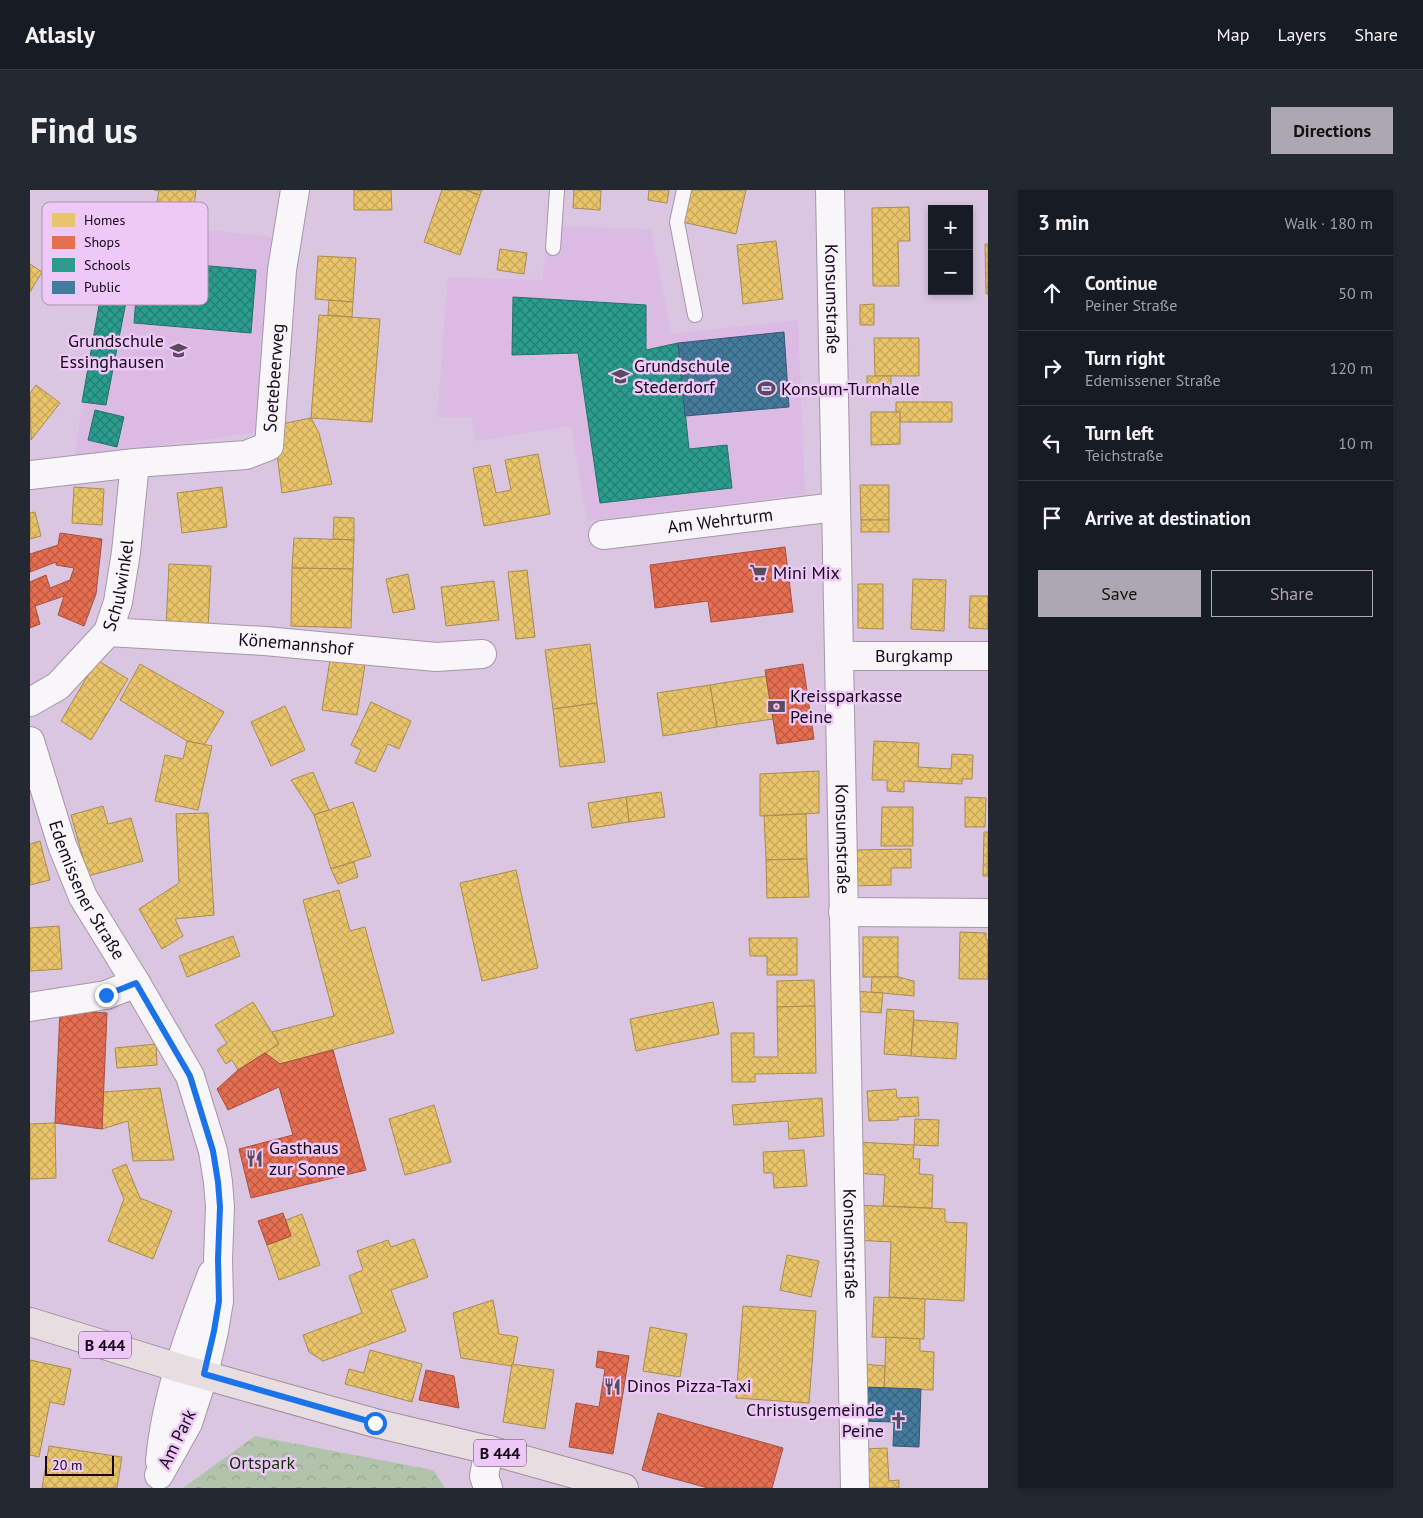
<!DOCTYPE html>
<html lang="en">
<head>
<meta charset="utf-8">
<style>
  body { margin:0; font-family:"PT Sans",sans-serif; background:#242831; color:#f1f3f6 }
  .controls { position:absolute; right:15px; top:15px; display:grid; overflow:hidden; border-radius:0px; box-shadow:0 2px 8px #0003 }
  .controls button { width:45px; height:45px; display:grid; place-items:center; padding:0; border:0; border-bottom:1px solid #363941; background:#171b24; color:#f1f3f6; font:25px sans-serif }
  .scale { position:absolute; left:15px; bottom:12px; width:69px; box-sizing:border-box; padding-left:5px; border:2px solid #150919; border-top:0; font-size:14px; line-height:18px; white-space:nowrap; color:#150919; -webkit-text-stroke:4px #eec9f8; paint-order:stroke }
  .stop { position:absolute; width:15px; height:15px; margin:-11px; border:4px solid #1a73e8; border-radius:50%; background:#fff }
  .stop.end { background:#1a73e8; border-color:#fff; box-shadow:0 1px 5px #0008 }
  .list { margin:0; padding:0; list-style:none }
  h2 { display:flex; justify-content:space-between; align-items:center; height:65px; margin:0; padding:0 20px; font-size:21px }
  h2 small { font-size:16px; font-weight:400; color:#9ea1a6 }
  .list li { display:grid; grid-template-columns:32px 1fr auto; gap:15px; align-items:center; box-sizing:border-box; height:75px; padding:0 20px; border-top:1px solid #363941 }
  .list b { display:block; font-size:19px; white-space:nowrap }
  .list p { margin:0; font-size:16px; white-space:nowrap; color:#9ea1a6 }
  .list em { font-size:16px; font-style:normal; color:#9ea1a6 }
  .actions { display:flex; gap:10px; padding:15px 20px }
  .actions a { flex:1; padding:11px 0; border:1px solid #ada7b2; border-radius:0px; text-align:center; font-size:18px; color:#ada7b2 }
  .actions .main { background:#ada7b2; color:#111 }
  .icon { flex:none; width:28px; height:28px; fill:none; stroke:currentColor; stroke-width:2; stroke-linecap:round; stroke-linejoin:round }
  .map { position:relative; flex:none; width:958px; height:1298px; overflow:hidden; border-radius:0px }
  header { display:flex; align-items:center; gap:30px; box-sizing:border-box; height:70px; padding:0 25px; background:#171b24; border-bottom:1px solid #363941 }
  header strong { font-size:24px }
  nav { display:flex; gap:28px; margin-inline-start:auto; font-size:18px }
  .intro { display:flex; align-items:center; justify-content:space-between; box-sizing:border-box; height:120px; padding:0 30px }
  h1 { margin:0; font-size:35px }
  .button { padding:12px 22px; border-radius:0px; background:#ada7b2; color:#111; font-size:18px; font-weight:700 }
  main { display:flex; gap:30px; padding:0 30px }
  aside { flex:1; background:#171b24; border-radius:0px; box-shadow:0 2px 8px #0003 }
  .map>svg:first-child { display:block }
  .built { fill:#dbbbe3 }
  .forest { fill:url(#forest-crowns) }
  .homes { fill:url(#homes-cross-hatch); stroke:#a98c52 }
  .shops { fill:url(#shops-cross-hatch); stroke:#a85040 }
  .schools { fill:url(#schools-cross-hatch); stroke:#24716c }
  .public { fill:url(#public-cross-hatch); stroke:#375975 }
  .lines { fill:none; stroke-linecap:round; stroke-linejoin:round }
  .service-casing { stroke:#a596a9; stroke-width:16 }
  .minor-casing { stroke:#a596a9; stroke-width:30 }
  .primary-casing { stroke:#a48b99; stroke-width:30 }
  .service { stroke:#f9f6fa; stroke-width:14 }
  .minor { stroke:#f9f6fa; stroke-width:28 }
  .primary { stroke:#e8dee2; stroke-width:28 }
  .route { stroke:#1a73e8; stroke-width:6 }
  .labels { text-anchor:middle; stroke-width:5; stroke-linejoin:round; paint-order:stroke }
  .shield { fill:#eec9f8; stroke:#56435c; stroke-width:1 }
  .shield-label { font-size:16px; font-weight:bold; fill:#150919 }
  .street-label { font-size:18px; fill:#150919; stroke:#eec9f8 }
  .poi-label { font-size:18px; fill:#150919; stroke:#eec9f8; text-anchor:start }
  .park-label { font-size:18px; fill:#0d3400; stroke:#eec9f8 }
  .key { fill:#eec9f8; stroke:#ad8fb5; stroke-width:1 }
  .key-label { font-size:14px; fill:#150919 }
</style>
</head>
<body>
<header>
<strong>Atlasly</strong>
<nav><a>Map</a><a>Layers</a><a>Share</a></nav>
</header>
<div class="intro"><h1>Find us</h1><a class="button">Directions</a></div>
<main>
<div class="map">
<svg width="958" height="1298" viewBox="0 0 958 1298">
  <defs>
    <pattern id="forest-crowns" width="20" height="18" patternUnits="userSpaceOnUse" patternTransform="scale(1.25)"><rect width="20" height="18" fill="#b1c4ab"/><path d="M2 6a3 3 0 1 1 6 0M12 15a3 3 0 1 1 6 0" fill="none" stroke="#97a793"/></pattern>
    <pattern id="homes-cross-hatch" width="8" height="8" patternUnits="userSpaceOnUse" patternTransform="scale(1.25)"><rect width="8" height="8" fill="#e9c46a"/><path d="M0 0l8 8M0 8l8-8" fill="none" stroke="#c7a75b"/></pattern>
    <pattern id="shops-cross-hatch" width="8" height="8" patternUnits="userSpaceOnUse" patternTransform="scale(1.25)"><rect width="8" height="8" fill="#e76f51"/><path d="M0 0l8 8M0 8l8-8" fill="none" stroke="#ba5942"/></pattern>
    <pattern id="schools-cross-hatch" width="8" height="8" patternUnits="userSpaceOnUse" patternTransform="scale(1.25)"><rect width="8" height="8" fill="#2a9d8f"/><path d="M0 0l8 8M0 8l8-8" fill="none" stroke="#237e74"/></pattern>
    <pattern id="public-cross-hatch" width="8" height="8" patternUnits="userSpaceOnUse" patternTransform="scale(1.25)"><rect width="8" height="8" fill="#457b9d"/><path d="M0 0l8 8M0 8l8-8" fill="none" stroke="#38637f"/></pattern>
  </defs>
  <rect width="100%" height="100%" fill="#dac6e0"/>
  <g class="built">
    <polygon points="85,29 242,47 229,242 45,267 52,212"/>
    <polygon points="519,36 621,39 641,144 768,130 775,304 557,331 541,236 445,251 441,227 407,227 418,87 512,90"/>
  </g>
  <polygon class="forest" points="225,1246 403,1280 415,1298 153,1298"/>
  <g class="homes">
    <polygon points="124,0 166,0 164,16 127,12 129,1"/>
    <polygon points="324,0 361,0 362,20 324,20"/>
    <polygon points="412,0 435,0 450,5 430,65 394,52"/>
    <polygon points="435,0 452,0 450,5"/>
    <polygon points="544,0 571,0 570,20 543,18"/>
    <polygon points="619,0 639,0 637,13 618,10"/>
    <polygon points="655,0 716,0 706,44 648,31"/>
    <polygon points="879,17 880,51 868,51 869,96 843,96 842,18"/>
    <polygon points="899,44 902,44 902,80 900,80"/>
    <polygon points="746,51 753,109 713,114 707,55"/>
    <polygon points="955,54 958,54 958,104 956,104"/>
    <polygon points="470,59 497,63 494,84 467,80"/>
    <polygon points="288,66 326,68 323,112 285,109"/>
    <polygon points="0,74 12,82 0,102"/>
    <polygon points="299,110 323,112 322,127 298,125"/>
    <polygon points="844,114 844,135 830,135 830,115"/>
    <polygon points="289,125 350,129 342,232 281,228"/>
    <polygon points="844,148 889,148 889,186 845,186"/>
    <rect x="837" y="186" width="24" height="19"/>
    <polygon points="6,195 30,213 1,250 0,203"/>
    <polygon points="866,212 922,212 922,232 870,232 870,222 866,222"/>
    <polygon points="841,222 870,222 870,254 841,255"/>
    <polygon points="281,228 289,243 302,294 252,303 246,257 251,234"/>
    <polygon points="508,264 520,324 454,336 443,278 460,275 466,303 481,300 475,270"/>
    <polygon points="830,295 859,295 859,330 831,330"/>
    <polygon points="44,297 74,299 72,335 42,333"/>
    <polygon points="192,297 197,337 152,343 147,303"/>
    <polygon points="5,322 11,346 0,349 0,323"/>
    <polygon points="304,327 324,328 324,350 303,349"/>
    <rect x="831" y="330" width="28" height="12"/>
    <polygon points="264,348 324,350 323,379 262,378"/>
    <polygon points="139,374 181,376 178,440 136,438"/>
    <polygon points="262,378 323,379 321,438 261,436"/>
    <polygon points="497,380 505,447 486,449 478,382"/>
    <polygon points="378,384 385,419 363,423 356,389"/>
    <polygon points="883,389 916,390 914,441 881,439"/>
    <polygon points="464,391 469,430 416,436 411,397"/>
    <polygon points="828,394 853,394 853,439 828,438"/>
    <polygon points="940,406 958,406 958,439 939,438"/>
    <polygon points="560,454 567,513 523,519 515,460"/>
    <polygon points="67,470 98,489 61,550 31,531"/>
    <polygon points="300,470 335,475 327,525 292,520"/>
    <polygon points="110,474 194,522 174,555 157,551 90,510"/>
    <polygon points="736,486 743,529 687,537 680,495"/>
    <polygon points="680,495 687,537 633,546 627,503"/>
    <polygon points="341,512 381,531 369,559 358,554 345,582 325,573 331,560 321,555"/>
    <polygon points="567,513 575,572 530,577 523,519"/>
    <polygon points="255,516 275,560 241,576 221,532"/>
    <polygon points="157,551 182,556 168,620 125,611 135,565 153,569"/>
    <polygon points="844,551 889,553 888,577 921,579 922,564 943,565 942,589 932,589 932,594 874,591 874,602 857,601 857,590 842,590"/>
    <polygon points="789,581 789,623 730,626 730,584"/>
    <polygon points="283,582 299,620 284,625 261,590"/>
    <polygon points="631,602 635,627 599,632 596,607"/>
    <polygon points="596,607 599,632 562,638 558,613"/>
    <polygon points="935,607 956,608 955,637 935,637"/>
    <polygon points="323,612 341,666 301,679 284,625"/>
    <polygon points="73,616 78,634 101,628 113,671 58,686 41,625"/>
    <polygon points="852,617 883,617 883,656 851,656"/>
    <polygon points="178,623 184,725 145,729 153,746 132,759 109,719 149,693 146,624"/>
    <polygon points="776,624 777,669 736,670 734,626"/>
    <polygon points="954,642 958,642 958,686 953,686"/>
    <polygon points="10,651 20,690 0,695 0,654"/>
    <polygon points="881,659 881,678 861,678 861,695 823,696 823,660"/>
    <polygon points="777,669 779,707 737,708 736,670"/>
    <polygon points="324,672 328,687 308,694 301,679"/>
    <polygon points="486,680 508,778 452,791 430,693"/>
    <polygon points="309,700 320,741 335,737 364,843 250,874 235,863 249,854 242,842 304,826 273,710"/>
    <polygon points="29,736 32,779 0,781 0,738"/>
    <polygon points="930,742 956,743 956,750 958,750 958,789 929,789"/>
    <polygon points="203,746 210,766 157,787 149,766"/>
    <rect x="833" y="747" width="35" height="40"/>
    <polygon points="719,748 767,748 767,785 737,785 737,766 720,766"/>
    <polygon points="842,787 868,787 884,791 884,806 841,802"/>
    <polygon points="784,790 785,816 747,817 747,791"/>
    <polygon points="823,801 853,803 851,823 821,821"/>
    <polygon points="223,812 249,854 208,880 202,870 196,874 187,860 197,853 185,835"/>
    <polygon points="683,812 689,844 606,861 600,829"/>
    <polygon points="785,816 786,883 725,884 725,892 702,892 701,843 724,843 724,867 748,867 747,817"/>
    <polygon points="857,819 884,821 881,866 854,864"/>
    <polygon points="884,830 928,833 926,869 881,866"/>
    <polygon points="126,854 127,875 87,878 85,858"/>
    <polygon points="130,898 144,970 103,971 98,931 72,939 73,902"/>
    <polygon points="866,899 867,908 888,907 889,926 868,927 868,930 839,931 837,901"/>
    <polygon points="792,908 794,946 759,949 758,931 704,935 702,915"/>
    <polygon points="404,915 421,972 375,985 359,929"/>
    <polygon points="885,929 909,930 908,956 884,955"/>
    <polygon points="25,933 26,988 0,989 0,934"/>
    <polygon points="826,952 884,955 883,969 890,969 889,984 903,985 902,1018 853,1016 855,985 824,983"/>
    <polygon points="774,960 777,996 744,998 743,983 734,983 733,962"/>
    <polygon points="96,974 110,1008 142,1021 123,1069 78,1051 94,1009 82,980"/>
    <polygon points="826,1015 915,1019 915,1032 937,1033 934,1111 859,1107 861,1052 824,1050"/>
    <polygon points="272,1024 290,1075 249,1090 237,1055 261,1046 256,1030"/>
    <polygon points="384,1049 398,1087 361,1100 376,1141 293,1171 279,1162 273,1145 332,1123 319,1086 333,1080 327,1061 358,1050 361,1057"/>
    <polygon points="757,1065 789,1071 781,1107 750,1100"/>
    <polygon points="844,1107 895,1109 894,1149 842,1147"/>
    <polygon points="463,1110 469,1144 488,1147 483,1174 482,1174 481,1176 431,1168 423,1123"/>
    <polygon points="713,1116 786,1121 779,1213 706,1208"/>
    <polygon points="620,1137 657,1144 650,1187 613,1181"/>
    <polygon points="856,1147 890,1149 890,1161 904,1162 903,1200 854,1198"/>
    <polygon points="340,1160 392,1174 382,1212 315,1194 319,1179 334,1183"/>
    <polygon points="0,1170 41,1179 34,1215 20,1212 9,1267 0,1265"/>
    <polygon points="482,1174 524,1180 515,1239 473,1232"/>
    <polygon points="832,1174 855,1176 854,1198 831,1197"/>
    <polygon points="19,1256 92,1267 87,1298 12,1298"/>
    <polygon points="857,1258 859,1291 869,1290 869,1298 834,1298 832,1259"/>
  </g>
  <g class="shops">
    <polygon points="30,343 72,349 66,404 54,436 28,425 34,406 5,416 10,434 0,438 0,392 16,385 20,398 40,390 44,378 26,375 26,372 0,382 0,364 28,355"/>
    <polygon points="755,357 763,422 681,432 678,411 625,418 620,375"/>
    <polygon points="773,474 784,549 747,554 735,480"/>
    <polygon points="30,820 77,823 72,939 25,933"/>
    <polygon points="303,860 336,980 221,1008 209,959 263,945 249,897 198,920 187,899 208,880 235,863 250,874"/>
    <polygon points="253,1023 261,1046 237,1055 228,1031"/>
    <polygon points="568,1161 599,1166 583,1264 539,1257 546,1213 569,1217 575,1179 566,1177"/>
    <polygon points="396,1180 424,1186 429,1218 389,1210"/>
    <polygon points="628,1223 753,1258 742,1298 678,1298 612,1280"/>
  </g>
  <g class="schools">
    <polygon points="109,70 226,80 221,143 104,133"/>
    <polygon points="483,107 616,115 616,160 648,153 659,259 697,255 702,298 570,313 548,163 482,165"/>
    <polygon points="70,110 96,112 76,215 52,212"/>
    <polygon points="65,220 94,227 87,257 58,250"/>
  </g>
  <g class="public">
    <polygon points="754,142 759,217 655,226 648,153"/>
    <polygon points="831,1197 891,1199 889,1257 863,1256 864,1232 830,1231"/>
  </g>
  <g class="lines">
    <defs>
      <g id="service">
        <polyline points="654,0 647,32 665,125"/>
        <polyline points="523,58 527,0"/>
      </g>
      <g id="minor">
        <path id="s1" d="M800,0L825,1298"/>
        <path id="s2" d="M0,285L105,273L216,265L239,256L252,80L265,0"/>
        <path id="s3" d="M573,345L806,317"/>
        <path id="s4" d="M78,442L235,451L406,467L452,464"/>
        <path id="s5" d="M809,466H958"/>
        <path id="s6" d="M0,512L28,496L78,442L88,412L96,362L105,273"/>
        <path id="s7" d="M0,551L32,655L53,707L106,793L160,886L183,961L188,992L190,1017L188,1069L189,1111L184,1141L174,1184L158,1233L129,1285"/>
        <polyline points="813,722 958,723"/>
        <polyline points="0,817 76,805 106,793"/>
        <path d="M130,1271C136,1206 159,1144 182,1084"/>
        <polyline points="458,1298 454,1286 459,1260"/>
      </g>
      <polyline id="primary" points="0,1132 149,1178 345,1233 459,1260 594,1298"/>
    </defs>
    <use href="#service" class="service-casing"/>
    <use href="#minor" class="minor-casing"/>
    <use href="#primary" class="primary-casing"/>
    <use href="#service" class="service"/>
    <use href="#minor" class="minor"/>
    <use href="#primary" class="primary"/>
  </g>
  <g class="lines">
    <polyline class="route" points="76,805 106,793 160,886 183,961 188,992 190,1017 188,1069 189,1111 184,1141 174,1184 345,1233"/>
  </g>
  <defs>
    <symbol id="school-bare" viewBox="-9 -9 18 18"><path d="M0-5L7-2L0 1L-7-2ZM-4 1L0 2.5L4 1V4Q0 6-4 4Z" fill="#5a4b5f" stroke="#eec9f8" stroke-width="2.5" paint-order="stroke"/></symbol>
    <symbol id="stadium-bare" viewBox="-9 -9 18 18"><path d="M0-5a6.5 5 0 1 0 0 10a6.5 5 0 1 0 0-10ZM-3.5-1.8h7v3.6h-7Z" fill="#5a4b5f" stroke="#eec9f8" stroke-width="2.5" paint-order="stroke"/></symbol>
    <symbol id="supermarket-bare" viewBox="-9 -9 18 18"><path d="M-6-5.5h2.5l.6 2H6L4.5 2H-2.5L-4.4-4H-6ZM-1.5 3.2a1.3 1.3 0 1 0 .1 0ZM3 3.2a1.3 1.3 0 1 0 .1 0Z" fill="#5a4b5f" stroke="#eec9f8" stroke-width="2.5" paint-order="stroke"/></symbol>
    <symbol id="bank-bare" viewBox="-9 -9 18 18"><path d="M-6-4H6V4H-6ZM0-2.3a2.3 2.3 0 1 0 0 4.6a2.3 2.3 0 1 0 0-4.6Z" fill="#5a4b5f" stroke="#eec9f8" stroke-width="2.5" paint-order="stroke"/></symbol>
    <symbol id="restaurant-bare" viewBox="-9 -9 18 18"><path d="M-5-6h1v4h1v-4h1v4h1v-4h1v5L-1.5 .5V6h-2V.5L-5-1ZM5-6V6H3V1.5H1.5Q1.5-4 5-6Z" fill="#5a4b5f" stroke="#eec9f8" stroke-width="2.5" paint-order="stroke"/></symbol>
    <symbol id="church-bare" viewBox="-9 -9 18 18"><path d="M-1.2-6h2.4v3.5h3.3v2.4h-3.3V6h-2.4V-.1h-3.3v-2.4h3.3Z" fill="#5a4b5f" stroke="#eec9f8" stroke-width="2.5" paint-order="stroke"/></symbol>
  </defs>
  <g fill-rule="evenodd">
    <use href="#school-bare" x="136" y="148" width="25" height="25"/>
    <use href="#school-bare" x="578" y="174" width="25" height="25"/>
    <use href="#stadium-bare" x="724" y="186" width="25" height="25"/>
    <use href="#supermarket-bare" x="716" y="370" width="25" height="25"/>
    <use href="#bank-bare" x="734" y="504" width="25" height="25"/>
    <use href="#restaurant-bare" x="212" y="956" width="25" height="25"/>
    <use href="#restaurant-bare" x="570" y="1184" width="25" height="25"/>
    <use href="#church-bare" x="856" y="1218" width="25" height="25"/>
  </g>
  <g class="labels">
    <g class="shield">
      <rect x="49" y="1141.5" width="52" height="27" rx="4"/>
      <rect x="444" y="1249.5" width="52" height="27" rx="4"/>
    </g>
    <g class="shield-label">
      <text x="75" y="1161">B 444</text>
      <text x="470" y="1269">B 444</text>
    </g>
    <g class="street-label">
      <text dy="6" stroke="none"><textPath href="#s1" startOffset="109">Konsumstraße</textPath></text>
      <text dy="6" stroke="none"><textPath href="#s2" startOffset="310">Soetebeerweg</textPath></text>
      <text dy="6" stroke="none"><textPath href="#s3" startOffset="118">Am Wehrturm</textPath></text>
      <text dy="6" stroke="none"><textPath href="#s6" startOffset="154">Schulwinkel</textPath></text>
      <text dy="6" stroke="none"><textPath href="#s4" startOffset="188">Könemannshof</textPath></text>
      <text dy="6" stroke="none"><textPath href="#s5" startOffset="75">Burgkamp</textPath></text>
      <text dy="6" stroke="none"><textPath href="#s1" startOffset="649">Konsumstraße</textPath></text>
      <text dy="6" stroke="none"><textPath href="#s7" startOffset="160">Edemissener Straße</textPath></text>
      <text dy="6" stroke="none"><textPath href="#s1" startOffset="1054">Konsumstraße</textPath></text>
      <text transform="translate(147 1249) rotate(-64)" y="6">Am Park</text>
    </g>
    <g class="poi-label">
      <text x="134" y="157" text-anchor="end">Grundschule<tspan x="134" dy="21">Essinghausen</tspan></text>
      <text x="604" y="182">Grundschule<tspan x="604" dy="21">Stederdorf</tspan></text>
      <text x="751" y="205">Konsum-Turnhalle</text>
      <text x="743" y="389">Mini Mix</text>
      <text x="760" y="512">Kreissparkasse<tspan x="760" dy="21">Peine</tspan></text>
      <text x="239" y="964">Gasthaus<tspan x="239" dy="21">zur Sonne</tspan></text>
      <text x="597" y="1202">Dinos Pizza-Taxi</text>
      <text x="854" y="1226" text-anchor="end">Christusgemeinde<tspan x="854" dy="21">Peine</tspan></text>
    </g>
    <g class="park-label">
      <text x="232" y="1279">Ortspark</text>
    </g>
  </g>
  <rect x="12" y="12" width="166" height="103" rx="8" class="key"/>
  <rect x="22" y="23" width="23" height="14" fill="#e9c46a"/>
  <rect x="22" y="46" width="23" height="13" fill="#e76f51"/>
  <rect x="22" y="68" width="23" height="14" fill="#2a9d8f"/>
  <rect x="22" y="91" width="23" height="13" fill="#457b9d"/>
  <g class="key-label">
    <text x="54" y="35">Homes</text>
    <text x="54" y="57">Shops</text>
    <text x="54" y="80">Schools</text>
    <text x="54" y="102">Public</text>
  </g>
</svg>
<div class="controls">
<button>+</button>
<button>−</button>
</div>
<div class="scale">20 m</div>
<div class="stop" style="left:345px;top:1233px"></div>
<div class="stop end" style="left:76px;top:805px"></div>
</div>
<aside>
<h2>3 min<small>Walk · 180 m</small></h2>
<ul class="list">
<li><svg class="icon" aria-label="ahead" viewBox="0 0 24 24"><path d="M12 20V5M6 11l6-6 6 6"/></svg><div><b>Continue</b><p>Peiner Straße</p></div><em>50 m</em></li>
<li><svg class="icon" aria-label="right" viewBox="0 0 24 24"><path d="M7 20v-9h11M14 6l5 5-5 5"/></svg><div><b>Turn right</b><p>Edemissener Straße</p></div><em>120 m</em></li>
<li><svg class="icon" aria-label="left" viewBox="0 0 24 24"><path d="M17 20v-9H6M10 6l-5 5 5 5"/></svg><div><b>Turn left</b><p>Teichstraße</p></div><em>10 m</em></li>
<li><svg class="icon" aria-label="arrive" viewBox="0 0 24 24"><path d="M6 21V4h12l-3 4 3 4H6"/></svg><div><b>Arrive at destination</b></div></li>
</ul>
<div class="actions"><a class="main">Save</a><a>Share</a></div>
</aside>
</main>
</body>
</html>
